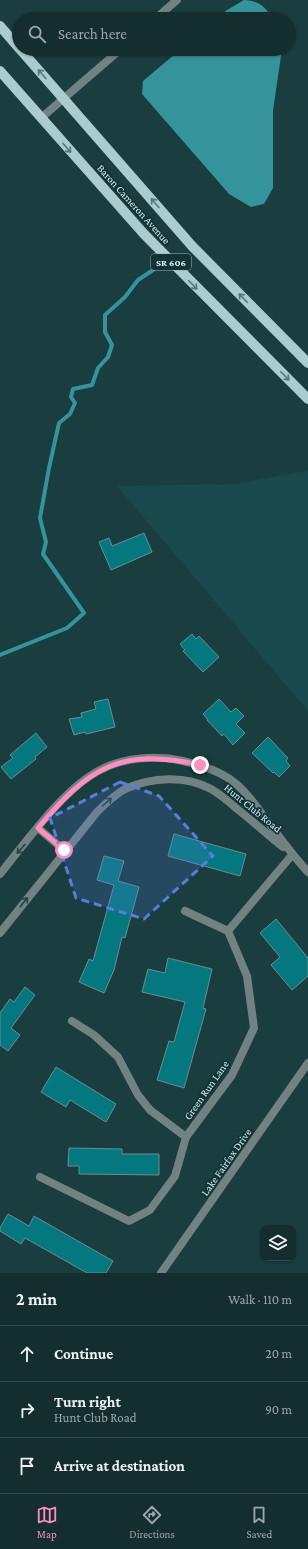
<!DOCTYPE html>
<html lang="en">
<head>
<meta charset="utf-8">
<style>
  body { margin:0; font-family:"Crimson Pro",serif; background:#213a3c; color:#f1f3f6 }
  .controls { position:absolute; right:12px; bottom:12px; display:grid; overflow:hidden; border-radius:8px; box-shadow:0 1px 3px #0004 }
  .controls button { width:36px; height:36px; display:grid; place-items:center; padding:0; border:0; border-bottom:1px solid #334a4c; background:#142e30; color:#f1f3f6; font:20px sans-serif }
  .stop { position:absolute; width:12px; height:12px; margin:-9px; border:3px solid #fd8ec0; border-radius:50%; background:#fff }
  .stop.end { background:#fd8ec0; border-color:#fff; box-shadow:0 1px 4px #0008 }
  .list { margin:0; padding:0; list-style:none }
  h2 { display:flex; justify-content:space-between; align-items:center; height:52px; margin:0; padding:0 16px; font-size:17px }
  h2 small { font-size:13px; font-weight:400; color:#9da8ab }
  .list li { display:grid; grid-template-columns:26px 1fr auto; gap:12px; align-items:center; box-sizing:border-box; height:56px; padding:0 16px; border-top:1px solid #334a4c }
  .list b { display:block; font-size:15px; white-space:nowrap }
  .list p { margin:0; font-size:13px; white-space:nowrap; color:#9da8ab }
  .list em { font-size:13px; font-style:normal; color:#9da8ab }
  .icon { flex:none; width:22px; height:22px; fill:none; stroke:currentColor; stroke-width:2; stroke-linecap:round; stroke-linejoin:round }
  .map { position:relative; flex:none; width:308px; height:1273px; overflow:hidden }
  .search { position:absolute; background:#142e30; box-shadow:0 1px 3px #0004; left:12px; right:12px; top:12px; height:44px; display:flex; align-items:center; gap:10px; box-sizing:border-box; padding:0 14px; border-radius:22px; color:#9da8ab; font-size:15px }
  .sheet { height:220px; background:#142e30 }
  nav { display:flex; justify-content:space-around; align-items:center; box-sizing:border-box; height:56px; border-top:1px solid #334a4c; background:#142e30; font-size:11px; color:#9da8ab }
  nav a { display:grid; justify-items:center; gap:2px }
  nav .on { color:#fd8ec0 }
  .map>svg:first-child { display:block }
  .built { fill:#19494d }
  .water { fill:#34939b }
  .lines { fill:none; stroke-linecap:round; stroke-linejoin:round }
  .stream { stroke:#34939b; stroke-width:4 }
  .building { fill:#05787f; stroke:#698e91 }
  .street { stroke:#728283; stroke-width:8 }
  .primary { stroke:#abcccf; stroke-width:10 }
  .oneway { stroke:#55787b }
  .oneway2 { stroke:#234345 }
  .route { stroke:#fd8ec0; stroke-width:5 }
  .marked { fill:#567edf; fill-opacity:0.2; stroke:#567edf; stroke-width:3; stroke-dasharray:8 5; stroke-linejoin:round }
  .labels { text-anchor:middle; stroke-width:3.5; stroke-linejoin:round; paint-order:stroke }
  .shield { fill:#0f3336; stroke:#9eb7b8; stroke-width:1 }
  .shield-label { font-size:10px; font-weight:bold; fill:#dbeff0 }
  .street-label { font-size:11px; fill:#dbeff0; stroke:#0f3336 }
</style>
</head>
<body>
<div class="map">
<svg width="308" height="1273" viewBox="0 0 308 1273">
  <rect width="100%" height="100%" fill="#1a3d40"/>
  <polygon class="built" points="306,471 308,473 308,711 117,486 233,484"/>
  <g class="water">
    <path d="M244,0C260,1 264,6 273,19H216L227,10Z"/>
    <polygon points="181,49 282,49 273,111 273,188 264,204 251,207 229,194 142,94 143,81"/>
  </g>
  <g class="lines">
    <polyline class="stream" points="0,655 67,628 84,613 43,554 46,542 40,518 49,468 59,423 70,414 75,403 71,397 73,389 92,385 98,368 108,357 112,345 105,332 105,315 125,297 138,280 153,270"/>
  </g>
  <g class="building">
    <polygon points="144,533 152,552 111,570 99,542 109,538 112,546"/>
    <polygon points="192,634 196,639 199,636 219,657 203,672 183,651 185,650 180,644"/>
    <polygon points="108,699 115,727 86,734 85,732 74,735 69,719 82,717 81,713 96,709 94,702"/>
    <polygon points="219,699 231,712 236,708 244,716 236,724 245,733 233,745 224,734 222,736 207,720 208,720 203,714"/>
    <polygon points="36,733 47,747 35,757 36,759 11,779 1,767 13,758 10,755"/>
    <polygon points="268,737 288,758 286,761 290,766 279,777 274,772 273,773 252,753"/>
    <polygon points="174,834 246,854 240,876 168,856"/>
    <polygon points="104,856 124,861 118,881 139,887 125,938 122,937 114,970 104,993 79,982 89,959 93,961 114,885 97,880"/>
    <polygon points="276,919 308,958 308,976 292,990 271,965 280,957 260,933"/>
    <polygon points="168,958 212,969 203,1008 206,1009 184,1088 157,1080 169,1041 174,1042 185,1002 142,992 148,969 165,973"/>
    <polygon points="25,987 35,995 11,1028 20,1035 8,1051 0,1045 0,1013 10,999 14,1002"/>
    <polygon points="56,1067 116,1104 106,1122 70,1100 66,1107 41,1092"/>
    <polygon points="69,1148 122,1149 122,1154 159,1154 159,1175 79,1174 79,1166 68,1166"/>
    <polygon points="8,1214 29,1226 34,1216 113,1261 106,1273 87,1273 25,1238 21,1244 0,1231 0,1228"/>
  </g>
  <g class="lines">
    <g class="street">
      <polyline points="155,19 177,0"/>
      <polyline points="41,118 121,49"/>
      <polyline points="38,828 64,850"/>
      <path d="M0,874C27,841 63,789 100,770C124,757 157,755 183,761C201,765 221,771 235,783C249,794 258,809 268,822C281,839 293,856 308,872"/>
      <polyline points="185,911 228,931"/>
      <path d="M0,933L97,812C105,804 114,795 125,789C152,777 185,775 211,789C220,794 228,801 236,808C251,820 267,834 283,847"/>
      <polyline points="72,1021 94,1035 118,1057 138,1095 150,1110 186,1137"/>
      <polyline points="40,1177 129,1221 150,1210 175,1176 186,1137 232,1075 254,1028 247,976 228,931 292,855"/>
      <polyline points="161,1273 308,1063"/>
    </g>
    <g class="primary">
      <polyline points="0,26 19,48"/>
      <polyline points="20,49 192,246 308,363"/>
      <polyline points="0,71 144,234 308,399"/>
    </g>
  </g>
  <defs><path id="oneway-shaft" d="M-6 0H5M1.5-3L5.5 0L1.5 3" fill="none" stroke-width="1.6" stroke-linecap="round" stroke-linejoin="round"/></defs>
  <g class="oneway">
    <use href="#oneway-shaft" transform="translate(42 74) rotate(-131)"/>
    <use href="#oneway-shaft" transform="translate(67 148) rotate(49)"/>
    <use href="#oneway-shaft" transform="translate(155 203) rotate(-131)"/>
    <use href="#oneway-shaft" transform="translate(193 285) rotate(46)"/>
    <use href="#oneway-shaft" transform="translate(243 298) rotate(-134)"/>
    <use href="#oneway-shaft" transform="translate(285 376) rotate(45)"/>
  </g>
  <g class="oneway2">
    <use href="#oneway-shaft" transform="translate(107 802) rotate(-42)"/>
    <use href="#oneway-shaft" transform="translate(21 849) rotate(130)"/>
    <use href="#oneway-shaft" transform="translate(24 902) rotate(-52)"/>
  </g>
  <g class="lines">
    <path class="route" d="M64,850L38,828C88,768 120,747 200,765"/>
  </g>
  <path class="marked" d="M120,782L159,796L213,856L144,919L76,898L50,818Z"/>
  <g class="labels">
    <rect class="shield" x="151" y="254" width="40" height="16" rx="3"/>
    <g class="shield-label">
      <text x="171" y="266">SR 606</text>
    </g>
    <g class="street-label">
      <text transform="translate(134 204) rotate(48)" y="4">Baron Cameron Avenue</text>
      <text transform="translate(253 808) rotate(39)" y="4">Hunt Club Road</text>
      <text transform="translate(206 1090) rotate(-55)" y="4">Green Run Lane</text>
      <text transform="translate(226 1162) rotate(-55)" y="4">Lake Fairfax Drive</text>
    </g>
  </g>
</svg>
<div class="controls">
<button><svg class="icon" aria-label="layers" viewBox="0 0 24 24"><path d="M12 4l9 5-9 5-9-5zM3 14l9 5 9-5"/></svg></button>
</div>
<div class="stop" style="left:64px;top:850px"></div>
<div class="stop end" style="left:200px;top:765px"></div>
<div class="search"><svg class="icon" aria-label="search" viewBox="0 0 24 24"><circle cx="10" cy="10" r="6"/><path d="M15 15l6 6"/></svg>Search here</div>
</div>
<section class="sheet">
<h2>2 min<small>Walk · 110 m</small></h2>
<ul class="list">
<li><svg class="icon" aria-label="ahead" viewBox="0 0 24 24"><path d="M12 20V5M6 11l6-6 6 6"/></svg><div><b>Continue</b></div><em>20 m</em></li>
<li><svg class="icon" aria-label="right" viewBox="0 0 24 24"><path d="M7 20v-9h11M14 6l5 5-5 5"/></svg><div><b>Turn right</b><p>Hunt Club Road</p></div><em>90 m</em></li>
<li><svg class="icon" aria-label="arrive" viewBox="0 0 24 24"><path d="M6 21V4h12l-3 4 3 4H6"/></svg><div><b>Arrive at destination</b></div></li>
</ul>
</section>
<nav>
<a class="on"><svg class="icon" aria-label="map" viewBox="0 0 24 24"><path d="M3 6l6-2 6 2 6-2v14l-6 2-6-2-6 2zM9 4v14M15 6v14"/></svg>Map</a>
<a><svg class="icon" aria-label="directions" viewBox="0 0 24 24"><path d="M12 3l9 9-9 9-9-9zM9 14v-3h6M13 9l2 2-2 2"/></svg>Directions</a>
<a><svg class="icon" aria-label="saved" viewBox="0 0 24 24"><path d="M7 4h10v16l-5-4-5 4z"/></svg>Saved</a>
</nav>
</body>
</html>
